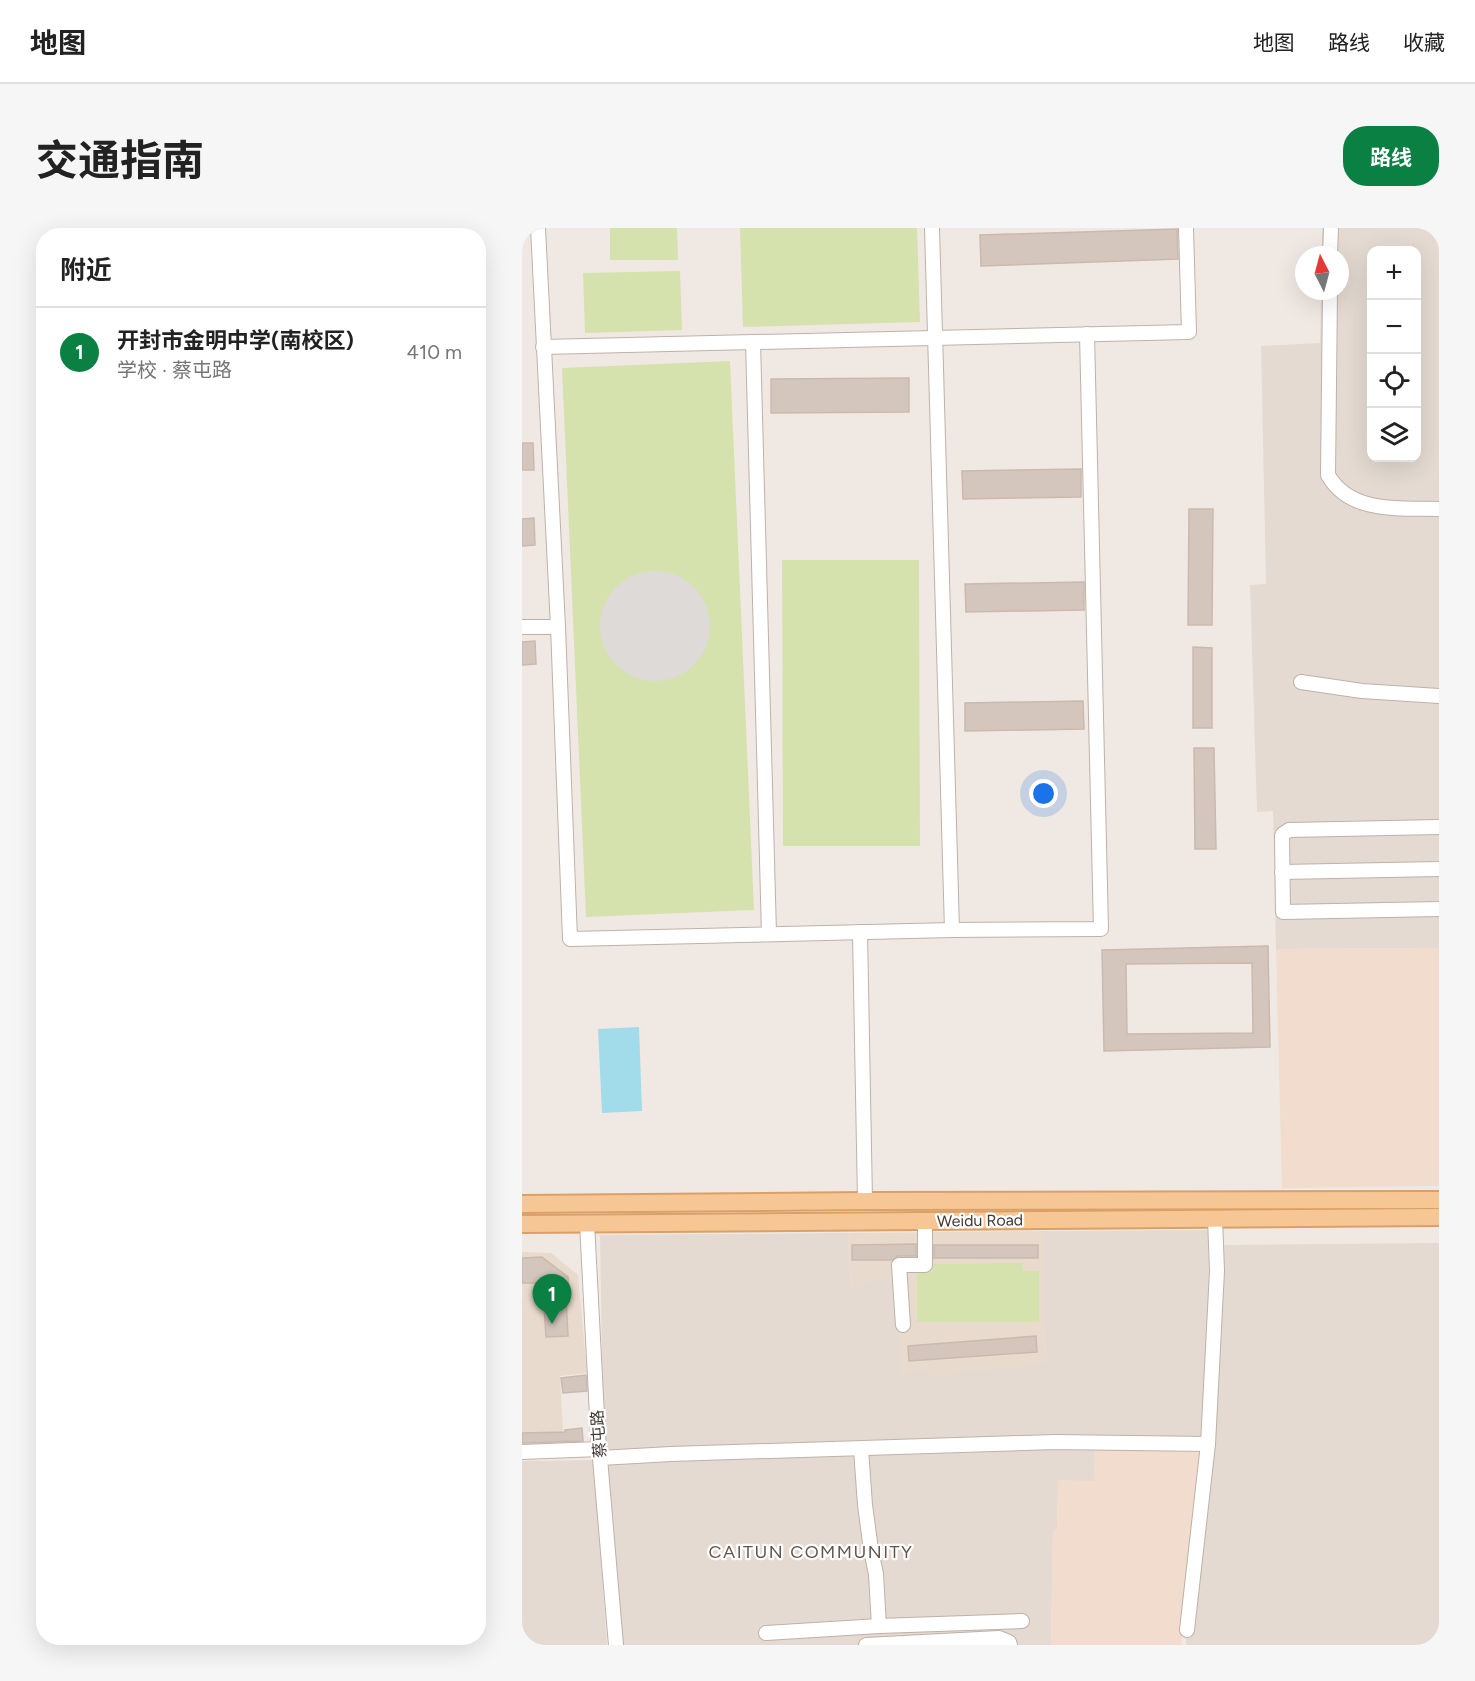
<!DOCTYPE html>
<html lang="zh">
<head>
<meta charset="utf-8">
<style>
  body { margin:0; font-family:Figtree,"Noto Sans SC",sans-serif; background:#f6f6f6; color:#222 }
  .controls { position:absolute; right:18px; top:18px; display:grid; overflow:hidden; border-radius:12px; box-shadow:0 6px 24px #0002 }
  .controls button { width:54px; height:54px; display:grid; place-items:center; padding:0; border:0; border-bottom:2px solid #e0e0e0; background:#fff; color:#222; font:30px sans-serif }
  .compass { position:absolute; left:773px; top:18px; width:54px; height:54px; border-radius:50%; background:#fff; box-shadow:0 6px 24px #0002; rotate:354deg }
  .you { position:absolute; left:522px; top:566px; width:21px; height:21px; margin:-15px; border:4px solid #fff; border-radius:50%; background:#1a73e8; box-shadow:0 0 0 9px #1a73e833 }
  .badge { display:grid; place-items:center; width:39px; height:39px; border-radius:50%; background:#0b8043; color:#fff; font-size:20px; font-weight:700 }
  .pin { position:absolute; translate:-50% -50px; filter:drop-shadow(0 2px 3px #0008) }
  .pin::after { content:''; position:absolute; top:32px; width:21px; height:18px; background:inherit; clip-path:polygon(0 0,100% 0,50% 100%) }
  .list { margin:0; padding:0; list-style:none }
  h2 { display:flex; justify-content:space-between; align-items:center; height:78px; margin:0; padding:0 24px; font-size:26px }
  h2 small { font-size:20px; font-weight:400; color:#767676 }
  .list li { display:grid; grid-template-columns:39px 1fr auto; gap:18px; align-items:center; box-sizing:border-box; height:90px; padding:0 24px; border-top:2px solid #e0e0e0 }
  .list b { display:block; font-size:22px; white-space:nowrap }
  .list p { margin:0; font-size:20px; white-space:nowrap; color:#767676 }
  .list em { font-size:20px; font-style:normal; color:#767676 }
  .icon { flex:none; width:33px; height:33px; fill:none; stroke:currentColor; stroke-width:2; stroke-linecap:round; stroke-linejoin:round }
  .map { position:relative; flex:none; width:917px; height:1417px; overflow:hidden; border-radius:24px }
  header { display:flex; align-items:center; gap:36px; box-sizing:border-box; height:84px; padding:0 30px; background:#fff; border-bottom:2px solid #e0e0e0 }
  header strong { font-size:28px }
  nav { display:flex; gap:33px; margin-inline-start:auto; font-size:21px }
  .intro { display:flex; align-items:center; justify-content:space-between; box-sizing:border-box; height:144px; padding:0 36px }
  h1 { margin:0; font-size:42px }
  .button { padding:15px 27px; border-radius:24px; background:#0b8043; color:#fff; font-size:21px; font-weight:700 }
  main { display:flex; gap:36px; padding:0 36px }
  aside { flex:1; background:#fff; border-radius:24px; box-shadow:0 6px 24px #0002 }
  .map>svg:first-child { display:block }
  .residential { fill:#e4dad1; fill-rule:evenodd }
  .commercial { fill:#f1dcce }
  .education { fill:#e8dbcd }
  .green { fill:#d5e2ae }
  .parking { fill:#dedad8 }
  .water { fill:#a2dbea }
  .building { fill:#d4c6bc; stroke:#cbb9ad; stroke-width:1.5; fill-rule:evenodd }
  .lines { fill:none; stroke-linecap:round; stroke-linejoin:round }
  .minor-casing { stroke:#bdb2a9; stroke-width:16 }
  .major-casing { stroke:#daa067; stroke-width:20 }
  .minor { stroke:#fff; stroke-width:14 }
  .major { stroke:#f6c795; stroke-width:16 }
  .labels { text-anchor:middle; stroke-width:4.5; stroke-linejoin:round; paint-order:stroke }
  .street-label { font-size:16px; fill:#413934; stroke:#fff }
  .neighbourhood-label { font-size:18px; letter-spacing:1.5px; fill:#63554c; stroke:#fff }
</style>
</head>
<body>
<header>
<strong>地图</strong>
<nav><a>地图</a><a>路线</a><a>收藏</a></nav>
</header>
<div class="intro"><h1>交通指南</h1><a class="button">路线</a></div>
<main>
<aside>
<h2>附近<small></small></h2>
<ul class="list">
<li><span class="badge">1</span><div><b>开封市金明中学(南校区)</b><p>学校 · 蔡屯路</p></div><em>410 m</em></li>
</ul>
</aside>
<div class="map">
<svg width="917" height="1417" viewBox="0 0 917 1417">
  <rect width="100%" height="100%" fill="#f0e9e3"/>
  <g class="residential">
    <path d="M800,0H917V720L754,721L751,583L735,584L728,357L744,356L739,118L798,115L799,63H818V27H800ZM850,22H894V230H850Z"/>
    <polygon points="686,1002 688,1102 683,1210 83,1226 81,1194 78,1007 326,1005 329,1060 341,1054 373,1051 410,1143 410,1147 525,1135 522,1099 522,1003"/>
    <polygon points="917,1015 917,1417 664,1417 664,1410 668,1410 671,1368 677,1360 693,1217 700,1017"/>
    <polygon points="573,1220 572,1253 536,1253 535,1301 531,1302 529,1417 100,1417 84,1233"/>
    <polygon points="72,1232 85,1417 0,1417 0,1233"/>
  </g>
  <g class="commercial">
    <polygon points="917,720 917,958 760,960 754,721"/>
    <polygon points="573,1220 676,1224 679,1227 659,1417 529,1417 531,1301 535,1301 536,1252 572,1253"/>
  </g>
  <g class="education">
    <polygon points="522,1003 522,1099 525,1136 410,1148 409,1143 378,1146 373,1052 341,1054 341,1059 329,1060 326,1005"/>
    <polygon points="0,1024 29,1025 56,1047 65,1145 38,1148 42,1221 0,1221"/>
  </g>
  <g class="green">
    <polygon points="88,0 155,0 156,32 88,32"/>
    <polygon points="218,0 395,0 398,94 221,99"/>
    <polygon points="158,43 160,102 63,105 61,45"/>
    <polygon points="208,133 232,682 64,689 40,140"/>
    <polygon points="397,332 398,618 261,618 260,332"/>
    <polygon points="500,1035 501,1043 517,1043 517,1094 395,1094 395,1045 411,1044 411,1036"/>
  </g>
  <circle class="parking" cx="133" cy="398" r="55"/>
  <polygon class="water" points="117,799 120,883 80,885 76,801"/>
  <g class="building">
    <polygon points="655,1 656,31 459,38 458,7"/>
    <polygon points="387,150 387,184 249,185 249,151"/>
    <polygon points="0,215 11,215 12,242 0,242"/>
    <polygon points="559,241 559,269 441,271 440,243"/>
    <polygon points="667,281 691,281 690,397 666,397"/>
    <polygon points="12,290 13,317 0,318 0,291"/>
    <polygon points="562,354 562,382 444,384 443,356"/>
    <polygon points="13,413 14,436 0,437 0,414"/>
    <polygon points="671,419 690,420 690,500 671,500"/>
    <polygon points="561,473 562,501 443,503 443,475"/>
    <polygon points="672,520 692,520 694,621 673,621"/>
    <path d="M746,718L748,819L582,823L580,722ZM730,735L731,805L605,806L604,736Z"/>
    <polygon points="394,1016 394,1028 376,1028 370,1032 330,1032 330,1017"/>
    <rect x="412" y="1017" width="104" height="13"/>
    <polygon points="20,1029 46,1049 47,1070 44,1070 46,1108 24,1109 21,1062 13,1055 0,1055 0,1030"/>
    <polygon points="514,1108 515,1124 387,1133 386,1118"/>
    <polygon points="64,1147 65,1163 41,1165 39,1150"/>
    <polygon points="60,1200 61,1213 0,1215 0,1205 43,1204 43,1202"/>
  </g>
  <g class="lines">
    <defs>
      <g id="minor">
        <polyline points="16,0 36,399 48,711 430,702 579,701 565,106"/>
        <polyline points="410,0 430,702"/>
        <polyline points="808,27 809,0"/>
        <path d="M808,63L806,247C828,286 878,280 917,281"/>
        <polyline points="231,114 247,706"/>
        <polyline points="21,119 667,104 664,0"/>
        <polyline points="0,399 36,399"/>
        <polyline points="779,454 840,463 917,468"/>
        <polyline points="917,599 767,602 761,606 760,608 761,684 917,681"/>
        <polyline points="760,644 917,641"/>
        <polyline points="338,704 343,973"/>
        <polyline points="65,995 76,1207 94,1417"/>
        <polyline points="381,1097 377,1037 403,1037 403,993"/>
        <polyline points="339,1221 343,1277 349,1322 354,1346 357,1398"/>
        <polyline points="0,1224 77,1221"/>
        <polyline points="78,1230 149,1226 532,1214 686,1216"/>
        <polyline points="665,1402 686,1216 695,1043 693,990"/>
        <polyline points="244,1405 357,1398 500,1393"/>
        <polyline points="344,1417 477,1410 487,1414 488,1417"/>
      </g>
      <g id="major">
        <polyline points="0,976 343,973 917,972"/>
        <polyline points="0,996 917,989"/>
      </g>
    </defs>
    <use href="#minor" class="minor-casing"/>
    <use href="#major" class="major-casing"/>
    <use href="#minor" class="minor"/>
    <use href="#major" class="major"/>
  </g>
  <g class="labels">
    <g class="street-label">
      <text transform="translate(458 992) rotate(-1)" y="6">Weidu Road</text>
      <text transform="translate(76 1206) rotate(-94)" y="6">蔡屯路</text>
    </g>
    <g class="neighbourhood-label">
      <text x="289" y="1330">CAITUN COMMUNITY</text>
    </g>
  </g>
</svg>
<div class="controls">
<button>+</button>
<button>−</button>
<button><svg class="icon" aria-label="locate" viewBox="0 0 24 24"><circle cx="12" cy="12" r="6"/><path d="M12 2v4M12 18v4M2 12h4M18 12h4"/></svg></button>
<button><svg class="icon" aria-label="layers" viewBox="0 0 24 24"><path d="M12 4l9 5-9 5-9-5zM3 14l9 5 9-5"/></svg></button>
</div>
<svg class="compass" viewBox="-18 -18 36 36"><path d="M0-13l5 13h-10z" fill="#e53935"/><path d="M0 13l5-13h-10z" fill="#767676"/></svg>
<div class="you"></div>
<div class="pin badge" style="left:30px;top:1096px">1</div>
</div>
</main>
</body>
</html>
